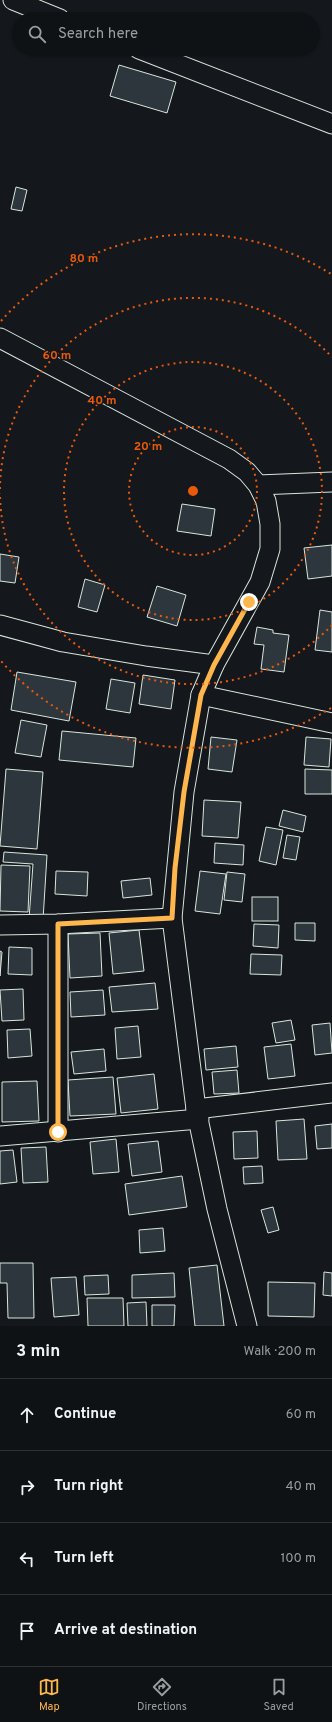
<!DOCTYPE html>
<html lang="en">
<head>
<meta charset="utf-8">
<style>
  body { margin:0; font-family:Overpass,sans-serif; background:#1d2022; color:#f1f3f6 }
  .stop { position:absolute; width:12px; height:12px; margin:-9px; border:3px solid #ffb74d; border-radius:50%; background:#fff }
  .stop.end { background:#ffb74d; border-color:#fff; box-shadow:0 1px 4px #0008 }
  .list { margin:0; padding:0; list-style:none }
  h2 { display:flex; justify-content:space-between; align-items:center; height:52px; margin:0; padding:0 16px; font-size:17px }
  h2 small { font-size:13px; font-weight:400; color:#9b9ea0 }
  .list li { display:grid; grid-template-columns:26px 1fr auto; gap:12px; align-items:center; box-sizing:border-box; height:72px; padding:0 16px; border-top:1px solid #2f3234 }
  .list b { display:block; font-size:15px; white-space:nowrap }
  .list em { font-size:13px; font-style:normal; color:#9b9ea0 }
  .icon { flex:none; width:22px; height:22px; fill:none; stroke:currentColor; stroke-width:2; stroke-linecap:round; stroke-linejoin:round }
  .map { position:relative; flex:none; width:332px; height:1326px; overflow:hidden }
  .search { position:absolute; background:#0f1215; box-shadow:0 1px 3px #0004; left:12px; right:12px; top:12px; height:44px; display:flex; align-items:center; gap:10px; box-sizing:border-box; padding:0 14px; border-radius:22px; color:#9b9ea0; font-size:15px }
  .sheet { height:340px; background:#0f1215 }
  nav { display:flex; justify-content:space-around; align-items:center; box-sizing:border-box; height:56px; border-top:1px solid #2f3234; background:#0f1215; font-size:11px; color:#9b9ea0 }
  nav a { display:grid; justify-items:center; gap:2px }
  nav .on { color:#ffb74d }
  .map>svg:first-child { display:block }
  .building { fill:#2c363c; stroke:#d8e6dc }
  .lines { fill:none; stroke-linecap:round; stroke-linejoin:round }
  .minor-casing { stroke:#d8e6dc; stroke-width:21 }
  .minor { stroke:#14181c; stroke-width:19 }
  .route { stroke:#ffb74d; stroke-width:5 }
  .ring { fill:none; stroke:#e8590c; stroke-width:2; stroke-dasharray:2 4 }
  .centre { fill:#e8590c; stroke:#14181c; stroke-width:2 }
  .ring-label { font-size:12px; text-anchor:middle; font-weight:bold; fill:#e8590c; stroke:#14181c; stroke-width:3; stroke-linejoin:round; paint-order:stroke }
</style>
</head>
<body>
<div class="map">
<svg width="332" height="1326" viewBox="0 0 332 1326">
  <rect width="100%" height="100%" fill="#14181c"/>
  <g class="building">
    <polygon points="119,65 176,82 167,113 110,96"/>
    <polygon points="16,187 27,190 22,211 11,209"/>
    <polygon points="182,504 215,509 211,536 177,531"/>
    <polygon points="332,545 332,576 308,579 304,548"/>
    <polygon points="0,554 19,557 15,583 0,581"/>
    <polygon points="85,579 105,585 97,612 78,607"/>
    <polygon points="157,586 186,595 177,626 147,617"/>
    <polygon points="320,610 332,612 332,652 315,650"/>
    <polygon points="257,627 273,630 273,633 289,635 284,672 261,669 264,645 254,644"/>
    <polygon points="17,672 76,682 69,721 11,710"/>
    <polygon points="143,675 175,680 171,709 139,704"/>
    <polygon points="111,679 135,683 130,713 106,709"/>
    <polygon points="21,720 47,725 41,757 15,753"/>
    <polygon points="62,731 136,738 133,767 59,760"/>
    <polygon points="211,737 237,740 232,772 208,769"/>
    <polygon points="306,737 331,739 329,767 304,765"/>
    <polygon points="6,769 43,772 37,849 0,846"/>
    <polygon points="305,769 332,770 332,794 305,794"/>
    <polygon points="204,800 241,802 238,838 202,836"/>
    <polygon points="283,810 306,816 303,832 279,826"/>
    <polygon points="266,827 283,830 276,865 259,861"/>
    <polygon points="287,835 300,837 296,860 283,858"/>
    <polygon points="215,843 244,845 243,865 214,863"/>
    <polygon points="4,852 47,855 43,920 29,919 33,864 3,862"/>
    <polygon points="1,865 30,866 28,912 0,911"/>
    <polygon points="56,871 88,872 87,896 55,894"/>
    <polygon points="200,871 226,874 220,914 195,911"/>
    <polygon points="227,872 245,874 242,902 224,900"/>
    <polygon points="150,878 152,895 123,898 121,881"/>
    <rect x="252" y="897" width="26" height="24"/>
    <polygon points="295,923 315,923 315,941 295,940"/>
    <polygon points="254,924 279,925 278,948 253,946"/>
    <polygon points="139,930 144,971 113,974 109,933"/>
    <polygon points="100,933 102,976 70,978 68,934"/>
    <polygon points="9,947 32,948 32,975 8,974"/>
    <polygon points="0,951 2,952 0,976"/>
    <polygon points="251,954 282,955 281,975 250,974"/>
    <polygon points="155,983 158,1009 112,1012 109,987"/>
    <polygon points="23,989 24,1020 2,1021 0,990"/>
    <polygon points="103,990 105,1015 71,1017 70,992"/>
    <polygon points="291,1020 295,1040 276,1043 272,1023"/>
    <polygon points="330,1023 332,1053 315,1055 312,1025"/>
    <polygon points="138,1026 141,1057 117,1059 115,1028"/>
    <polygon points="30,1029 32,1056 8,1058 7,1030"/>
    <polygon points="291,1044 295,1076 268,1079 264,1047"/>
    <polygon points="236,1046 238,1067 206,1070 204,1049"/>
    <polygon points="104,1049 106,1071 74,1074 71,1052"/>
    <polygon points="237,1070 239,1093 214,1094 212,1072"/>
    <polygon points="154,1074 158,1109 121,1113 117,1078"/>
    <polygon points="113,1077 116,1114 70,1116 68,1080"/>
    <polygon points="37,1081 39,1121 2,1122 2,1082"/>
    <polygon points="304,1119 307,1159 278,1160 276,1121"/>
    <polygon points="332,1124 332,1148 317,1149 315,1126"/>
    <polygon points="257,1131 258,1158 234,1159 233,1132"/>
    <polygon points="116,1139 119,1172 93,1174 90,1142"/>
    <polygon points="158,1141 162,1172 132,1176 128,1144"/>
    <polygon points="46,1147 48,1182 23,1183 21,1148"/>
    <polygon points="13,1150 17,1182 0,1184 0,1151"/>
    <polygon points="262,1166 263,1183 244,1184 243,1167"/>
    <polygon points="182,1176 187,1207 129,1215 125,1184"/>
    <polygon points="273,1207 279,1230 268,1233 261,1210"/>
    <polygon points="163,1228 165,1251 140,1253 139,1230"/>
    <polygon points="0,1263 33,1263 34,1318 8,1318 7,1283 0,1283"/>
    <polygon points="217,1265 224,1326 195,1326 189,1268"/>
    <polygon points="324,1272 332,1273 332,1296 323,1295"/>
    <polygon points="174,1273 175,1297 132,1298 132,1275"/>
    <polygon points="108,1275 109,1294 85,1295 84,1276"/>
    <polygon points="76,1277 79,1315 54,1317 51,1278"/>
    <polygon points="268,1282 315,1283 314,1317 268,1316"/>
    <polygon points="87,1298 123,1298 124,1326 88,1326"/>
    <polygon points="146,1302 147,1326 128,1326 127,1303"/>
    <polygon points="152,1305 175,1305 174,1326 152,1326"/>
  </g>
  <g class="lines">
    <defs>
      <g id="minor">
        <polyline points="13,0 60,19"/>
        <polyline points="139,49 332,124"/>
        <polyline points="0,338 229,459 247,472 258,485 266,501 270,524 270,549 260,582 214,665 201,695 184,792 172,918 196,1109 217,1209 247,1326"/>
        <polyline points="258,485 332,482"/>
        <polyline points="0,625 63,642 146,656 214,665"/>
        <polyline points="201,695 332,723"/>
        <polyline points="0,925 58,924 172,918"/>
        <polyline points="196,1109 332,1093"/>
        <polyline points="58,1132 58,924"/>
        <polyline points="0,1136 199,1119"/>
      </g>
    </defs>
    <use href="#minor" class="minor-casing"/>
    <use href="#minor" class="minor"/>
  </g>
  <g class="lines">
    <polyline class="route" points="58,1132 58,924 172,918 175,868 184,792 201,695 214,665 249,602"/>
  </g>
  <g class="ring">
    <circle cx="193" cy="491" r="64"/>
    <circle cx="193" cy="491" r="129"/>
    <path d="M332 625A193 193 0 0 1 0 493M0 489A193 193 0 0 1 332 357"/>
    <path d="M331 708A257 257 0 0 1 1 661M1 321A257 257 0 0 1 331 274"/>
  </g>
  <circle cx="193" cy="491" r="6" class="centre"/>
  <g class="ring-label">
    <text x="84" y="262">80 m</text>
    <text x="57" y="359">60 m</text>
    <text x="102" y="404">40 m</text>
    <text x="148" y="450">20 m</text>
  </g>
</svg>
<div class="stop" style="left:58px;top:1132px"></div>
<div class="stop end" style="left:249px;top:602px"></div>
<div class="search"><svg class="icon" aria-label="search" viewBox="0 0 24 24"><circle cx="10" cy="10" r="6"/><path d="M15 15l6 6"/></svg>Search here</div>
</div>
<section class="sheet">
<h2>3 min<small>Walk · 200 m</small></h2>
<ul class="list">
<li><svg class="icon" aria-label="ahead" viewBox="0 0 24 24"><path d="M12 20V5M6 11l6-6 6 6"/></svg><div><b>Continue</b></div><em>60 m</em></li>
<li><svg class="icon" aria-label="right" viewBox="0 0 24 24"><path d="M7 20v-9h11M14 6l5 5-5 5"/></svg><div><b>Turn right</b></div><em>40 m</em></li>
<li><svg class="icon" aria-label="left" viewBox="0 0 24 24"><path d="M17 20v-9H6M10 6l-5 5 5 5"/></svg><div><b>Turn left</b></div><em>100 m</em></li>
<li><svg class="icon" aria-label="arrive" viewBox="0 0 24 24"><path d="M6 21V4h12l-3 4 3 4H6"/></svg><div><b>Arrive at destination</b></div></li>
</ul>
</section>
<nav>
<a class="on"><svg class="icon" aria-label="map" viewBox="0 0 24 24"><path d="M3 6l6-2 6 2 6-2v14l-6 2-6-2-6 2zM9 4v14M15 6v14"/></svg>Map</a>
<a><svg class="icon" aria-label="directions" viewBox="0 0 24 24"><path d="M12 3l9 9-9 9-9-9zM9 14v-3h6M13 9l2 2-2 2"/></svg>Directions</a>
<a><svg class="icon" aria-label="saved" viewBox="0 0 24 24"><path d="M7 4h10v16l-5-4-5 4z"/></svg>Saved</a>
</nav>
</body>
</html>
